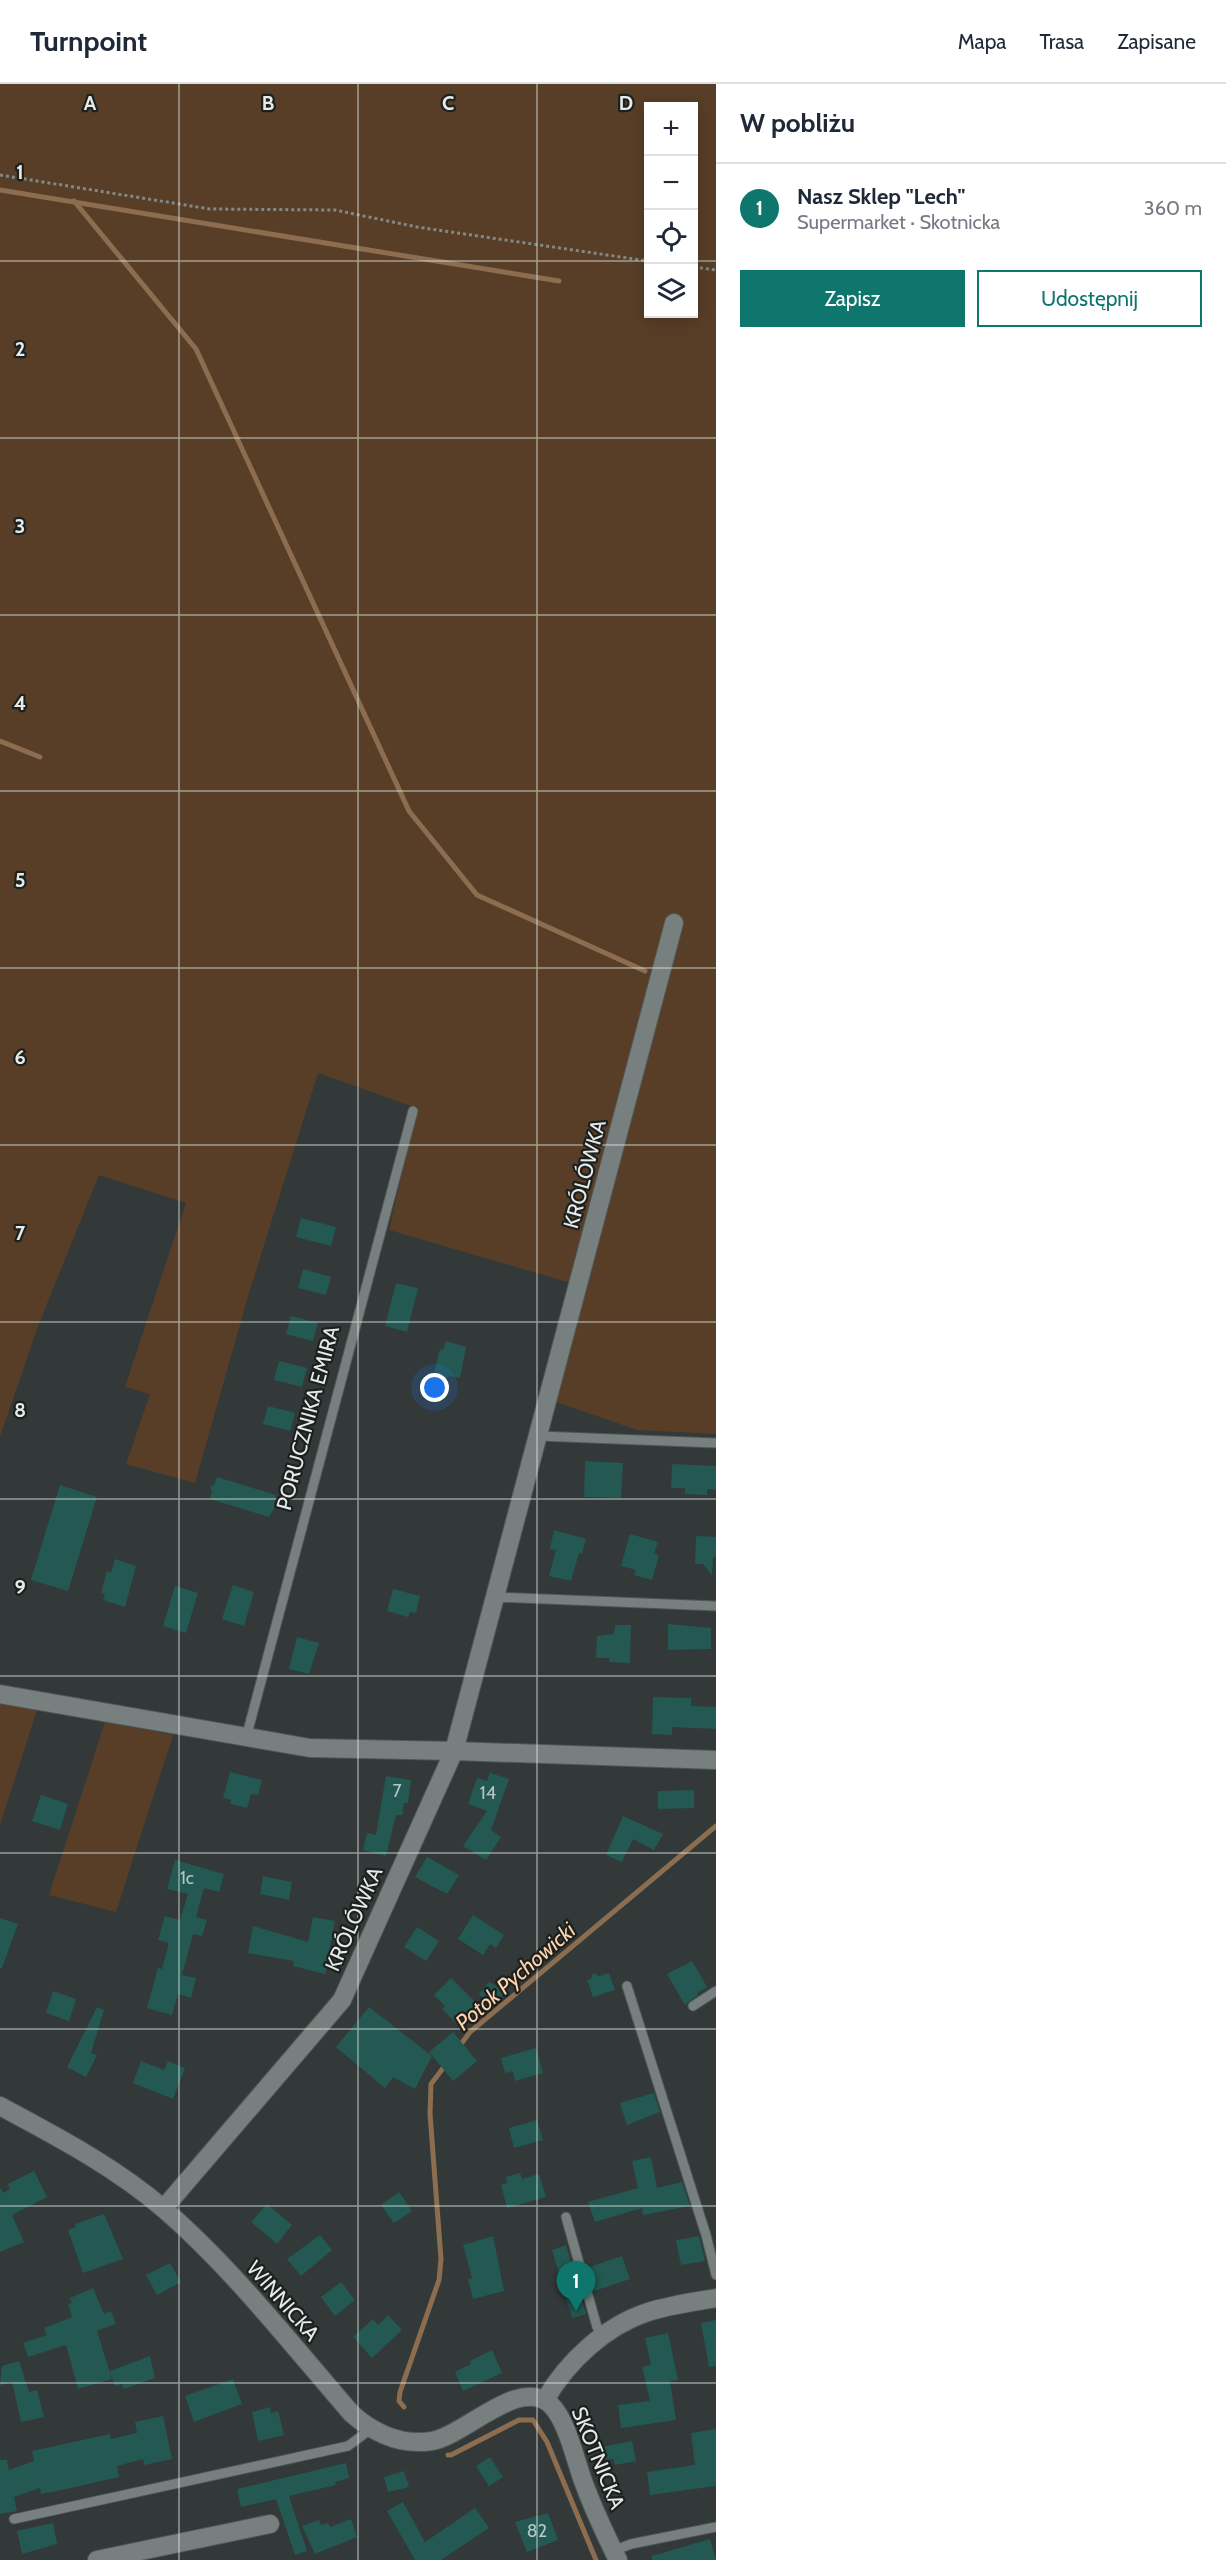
<!DOCTYPE html>
<html lang="pl">
<head>
<meta charset="utf-8">
<style>
  body { margin:0; font-family:Cabin,sans-serif; background:#f6f6f7; color:#1f2937 }
  .controls { position:absolute; right:18px; top:18px; display:grid; overflow:hidden; border-radius:0px; box-shadow:0 3px 15px #0003 }
  .controls button { width:54px; height:54px; display:grid; place-items:center; padding:0; border:0; border-bottom:2px solid #e0e1e3; background:#fff; color:#1f2937; font:30px sans-serif }
  .you { position:absolute; left:435px; top:1304px; width:21px; height:21px; margin:-15px; border:4px solid #fff; border-radius:50%; background:#1a73e8; box-shadow:0 0 0 9px #1a73e833 }
  .badge { display:grid; place-items:center; width:39px; height:39px; border-radius:50%; background:#0f766e; color:#fff; font-size:20px; font-weight:700 }
  .pin { position:absolute; translate:-50% -50px; filter:drop-shadow(0 2px 3px #0008) }
  .pin::after { content:''; position:absolute; top:32px; width:21px; height:18px; background:inherit; clip-path:polygon(0 0,100% 0,50% 100%) }
  .list { margin:0; padding:0; list-style:none }
  h2 { display:flex; justify-content:space-between; align-items:center; height:78px; margin:0; padding:0 24px; font-size:26px }
  h2 small { font-size:20px; font-weight:400; color:#747a83 }
  .list li { display:grid; grid-template-columns:39px 1fr auto; gap:18px; align-items:center; box-sizing:border-box; height:90px; padding:0 24px; border-top:2px solid #e0e1e3 }
  .list b { display:block; font-size:22px; white-space:nowrap }
  .list p { margin:0; font-size:20px; white-space:nowrap; color:#747a83 }
  .list em { font-size:20px; font-style:normal; color:#747a83 }
  .actions { display:flex; gap:12px; padding:18px 24px }
  .actions a { flex:1; padding:14px 0; border:2px solid #0f766e; border-radius:0px; text-align:center; font-size:21px; color:#0f766e }
  .actions .main { background:#0f766e; color:#fff }
  .icon { flex:none; width:33px; height:33px; fill:none; stroke:currentColor; stroke-width:2; stroke-linecap:round; stroke-linejoin:round }
  .map { position:relative; flex:none; width:716px; height:2476px; overflow:hidden }
  header { display:flex; align-items:center; gap:36px; box-sizing:border-box; height:84px; padding:0 30px; background:#fff; border-bottom:2px solid #e0e1e3 }
  header strong { font-size:28px }
  nav { display:flex; gap:33px; margin-inline-start:auto; font-size:21px }
  main { display:flex }
  aside { flex:1; background:#fff }
  .map>svg:first-child { display:block }
  .green { fill:#583e27; fill-rule:evenodd }
  .lines { fill:none; stroke-linecap:round; stroke-linejoin:round }
  .stream { stroke:#8d6d50; stroke-width:5 }
  .building { fill:#235952 }
  .lane-casing { stroke:#4f5655; stroke-width:11 }
  .street-casing { stroke:#4f5655; stroke-width:20 }
  .secondary-casing { stroke:#4f5655; stroke-width:20 }
  .path { stroke:#828887; stroke-width:3; stroke-dasharray:3 3; stroke-linecap:butt }
  .lane { stroke:#78807f; stroke-width:9 }
  .street { stroke:#78807f; stroke-width:18 }
  .secondary { stroke:#78807f; stroke-width:18 }
  .grid { fill:none; stroke:#e6ebea; stroke-width:1.5; stroke-opacity:0.55 }
  .labels { text-anchor:middle; stroke-width:4.5; stroke-linejoin:round; paint-order:stroke }
  .number-label { font-size:18px; fill:#b5c6c4 }
  .street-label { font-size:21px; fill:#e6ebea; stroke:#1c201f }
  .water-label { font-size:22px; font-style:italic; fill:#ffd3ad; stroke:#1c201f }
  .grid-label { font-size:20px; text-anchor:middle; font-weight:bold; fill:#e6ebea; stroke:#1c201f; stroke-width:4.5; stroke-linejoin:round; paint-order:stroke }
</style>
</head>
<body>
<header>
<strong>Turnpoint</strong>
<nav><a>Mapa</a><a>Trasa</a><a>Zapisane</a></nav>
</header>
<main>
<div class="map">
<svg width="716" height="2476" viewBox="0 0 716 2476">
  <rect width="100%" height="100%" fill="#323938"/>
  <g class="green">
    <path d="M0,0H716V1350L637,1346L556,1318L571,1199L389,1146L417,1024L318,989L249,1209L195,1399L126,1380L150,1310L125,1303L186,1119L99,1091L38,1242L0,1353ZM648,22H694V230H648Z"/>
    <polygon points="0,1619 37,1626 0,1741"/>
    <polygon points="105,1638 173,1651 116,1828 49,1811"/>
  </g>
  <g class="lines">
    <g class="stream">
      <polyline points="0,106 559,197"/>
      <polyline points="74,117 196,265 409,727 477,811 645,887"/>
      <polyline points="0,657 40,673"/>
      <polyline points="458,1964 470,1948 716,1742"/>
      <polyline points="404,2323 399,2317 400,2308 439,2196 441,2175 430,2030 431,2000 447,1979"/>
      <polyline points="448,2371 451,2371 519,2336 533,2336 547,2358 596,2476"/>
    </g>
  </g>
  <g class="building">
    <polygon points="301,1134 336,1143 331,1162 296,1153"/>
    <polygon points="303,1185 331,1193 326,1211 298,1204"/>
    <polygon points="396,1199 418,1204 407,1248 385,1242"/>
    <polygon points="291,1232 318,1239 313,1257 286,1250"/>
    <polygon points="446,1257 466,1263 460,1294 450,1292 445,1295 442,1290 434,1288 440,1265 443,1266"/>
    <polygon points="279,1277 307,1284 302,1303 274,1296"/>
    <polygon points="268,1322 295,1329 290,1347 263,1340"/>
    <polygon points="585,1377 623,1379 621,1414 584,1413"/>
    <polygon points="672,1380 716,1382 716,1406 707,1405 707,1411 685,1410 685,1404 671,1404"/>
    <polygon points="217,1393 276,1411 274,1419 275,1423 269,1433 210,1415 212,1407 210,1403 214,1401"/>
    <polygon points="60,1401 97,1413 68,1507 31,1496"/>
    <polygon points="554,1446 586,1455 582,1470 579,1469 571,1497 549,1492 556,1466 550,1465"/>
    <polygon points="630,1450 658,1458 654,1470 659,1471 652,1496 634,1491 636,1486 621,1482"/>
    <polygon points="696,1452 716,1453 716,1473 713,1473 712,1491 703,1480 695,1480"/>
    <polygon points="115,1475 136,1482 125,1523 103,1516 105,1510 101,1509 107,1487 111,1489"/>
    <polygon points="233,1501 254,1508 244,1542 222,1535"/>
    <polygon points="175,1502 198,1509 186,1549 163,1542"/>
    <polygon points="393,1505 420,1512 416,1529 410,1528 408,1533 387,1527"/>
    <polygon points="668,1540 711,1544 711,1565 668,1566"/>
    <polygon points="615,1541 631,1541 630,1579 609,1578 609,1574 596,1574 597,1552 614,1550"/>
    <polygon points="297,1553 319,1559 309,1590 289,1585"/>
    <polygon points="653,1613 691,1614 691,1622 716,1623 716,1645 672,1643 672,1651 652,1650"/>
    <polygon points="230,1688 262,1696 258,1711 251,1710 247,1724 230,1720 231,1716 223,1714"/>
    <polygon points="490,1689 509,1695 491,1746 501,1753 486,1776 463,1762 487,1727 468,1720 477,1694 487,1697"/>
    <polygon points="386,1692 411,1696 408,1719 404,1719 402,1731 396,1731 386,1772 363,1766 367,1749 376,1751"/>
    <polygon points="694,1706 694,1724 658,1725 658,1707"/>
    <polygon points="41,1711 68,1720 60,1746 32,1737"/>
    <polygon points="623,1732 663,1750 654,1766 633,1755 622,1778 606,1771"/>
    <polygon points="427,1773 459,1791 447,1810 415,1793"/>
    <polygon points="175,1776 224,1790 219,1808 204,1804 196,1833 207,1836 202,1852 193,1850 182,1891 196,1894 191,1914 178,1910 172,1931 147,1924 158,1884 162,1885 169,1859 158,1856 165,1832 180,1836 188,1810 167,1805"/>
    <polygon points="263,1792 292,1798 289,1816 260,1810"/>
    <polygon points="473,1831 504,1851 496,1864 490,1860 483,1871 458,1855"/>
    <polygon points="313,1833 335,1837 330,1863 332,1864 325,1890 293,1882 294,1877 248,1869 253,1842 308,1858"/>
    <polygon points="0,1834 18,1840 2,1884 0,1884"/>
    <polygon points="417,1843 439,1857 426,1877 404,1863"/>
    <polygon points="692,1877 707,1903 697,1909 698,1911 685,1921 667,1890"/>
    <polygon points="593,1889 599,1892 609,1889 615,1906 593,1913 587,1896 591,1895"/>
    <polygon points="451,1894 481,1924 461,1944 442,1925 445,1922 434,1911"/>
    <polygon points="489,1898 507,1908 490,1922 479,1910"/>
    <polygon points="53,1907 76,1915 69,1937 46,1929"/>
    <polygon points="97,1923 104,1926 91,1969 97,1971 86,1993 67,1983"/>
    <polygon points="369,1923 432,1972 415,2005 393,1993 385,2004 336,1963"/>
    <polygon points="453,1948 477,1977 453,1997 429,1968"/>
    <polygon points="536,1964 543,1989 515,1997 513,1987 505,1989 501,1974"/>
    <polygon points="141,1977 164,1986 168,1977 185,1984 173,2015 133,1999"/>
    <polygon points="654,2009 660,2028 627,2041 620,2019"/>
    <polygon points="537,2036 543,2056 514,2064 509,2044"/>
    <polygon points="651,2073 657,2104 682,2098 690,2122 643,2131 642,2124 595,2138 588,2118 638,2104 632,2077"/>
    <polygon points="34,2087 47,2113 12,2131 24,2158 0,2168 0,2103 3,2109 10,2105 8,2100"/>
    <polygon points="520,2089 522,2095 539,2090 546,2113 507,2124 501,2101 507,2099 506,2093"/>
    <polygon points="399,2108 412,2127 394,2139 381,2121"/>
    <polygon points="267,2120 292,2141 277,2160 251,2138"/>
    <polygon points="104,2130 123,2175 83,2189 68,2146 76,2143 75,2140"/>
    <polygon points="320,2151 332,2166 301,2192 287,2175"/>
    <polygon points="493,2152 504,2207 473,2215 468,2195 472,2194 463,2161"/>
    <polygon points="699,2152 705,2177 681,2181 676,2156"/>
    <polygon points="566,2161 586,2230 572,2234 552,2166"/>
    <polygon points="622,2172 630,2195 594,2207 587,2184"/>
    <polygon points="170,2179 181,2198 157,2211 146,2191"/>
    <polygon points="341,2198 355,2216 335,2232 321,2213"/>
    <polygon points="93,2204 104,2230 111,2227 116,2240 97,2247 112,2295 78,2305 66,2261 28,2273 23,2259 47,2251 44,2244 72,2233 68,2220 72,2219 70,2214"/>
    <polygon points="388,2231 402,2246 372,2274 353,2253 373,2235 378,2241"/>
    <polygon points="716,2236 716,2282 709,2283 701,2239"/>
    <polygon points="668,2249 678,2296 670,2297 676,2336 621,2344 618,2321 650,2317 642,2283 651,2281 645,2254"/>
    <polygon points="492,2266 502,2289 463,2307 455,2288 471,2280 470,2277"/>
    <polygon points="150,2272 155,2294 124,2305 122,2300 115,2302 110,2287"/>
    <polygon points="19,2277 29,2308 37,2306 44,2333 21,2338 12,2298 0,2301 2,2282"/>
    <polygon points="233,2295 242,2320 194,2338 185,2312"/>
    <polygon points="270,2323 271,2329 278,2327 284,2351 258,2357 252,2328"/>
    <polygon points="163,2332 172,2375 144,2381 143,2375 117,2382 119,2393 62,2406 41,2410 40,2404 14,2413 17,2427 0,2430 0,2376 7,2376 9,2386 34,2377 32,2367 110,2350 111,2355 137,2349 135,2338"/>
    <polygon points="716,2345 716,2402 650,2411 647,2388 695,2381 691,2349"/>
    <polygon points="632,2357 636,2377 615,2381 613,2375 605,2376 602,2363"/>
    <polygon points="490,2373 503,2393 489,2402 476,2382"/>
    <polygon points="346,2379 349,2394 335,2398 336,2401 289,2412 307,2467 295,2471 276,2415 241,2423 237,2405"/>
    <polygon points="404,2387 409,2403 388,2408 384,2393"/>
    <polygon points="403,2418 425,2458 475,2424 489,2444 441,2476 415,2476 387,2427"/>
    <polygon points="548,2429 558,2456 527,2468 515,2438"/>
    <polygon points="351,2435 357,2453 315,2470 302,2442 319,2436 321,2441 328,2439 330,2443"/>
    <polygon points="53,2439 57,2460 22,2470 17,2447"/>
    <polygon points="710,2455 716,2476 652,2476 652,2472"/>
  </g>
  <g class="lines">
    <defs>
      <g id="lane">
        <polyline points="539,1352 716,1359"/>
        <polyline points="494,1513 716,1522"/>
        <polyline points="246,1654 413,1027"/>
        <polyline points="627,1902 706,2151 716,2191"/>
        <polyline points="693,1922 716,1907"/>
        <polyline points="566,2133 597,2243 603,2252"/>
        <polyline points="14,2435 348,2362 371,2345"/>
        <polyline points="613,2467 631,2460 716,2443"/>
      </g>
      <g id="street">
        <polyline points="0,1610 310,1664 454,1667 716,1676"/>
        <polyline points="164,2124 342,1916 454,1667 674,839"/>
        <path d="M545,2316C567,2278 605,2242 648,2228C670,2221 693,2218 716,2214"/>
        <polyline points="97,2476 270,2440"/>
      </g>
      <path id="secondary" d="M0,2022C56,2052 117,2084 165,2126C233,2185 293,2262 352,2330C375,2350 401,2362 432,2357C466,2351 520,2291 551,2321C567,2337 575,2375 583,2397C593,2424 605,2450 618,2476"/>
    </defs>
    <use href="#lane" class="lane-casing"/>
    <use href="#street" class="street-casing"/>
    <use href="#secondary" class="secondary-casing"/>
    <g class="path">
      <polyline points="0,91 210,125 335,126 417,143 648,177"/>
      <polyline points="694,183 716,186"/>
    </g>
    <use href="#lane" class="lane"/>
    <use href="#street" class="street"/>
    <use href="#secondary" class="secondary"/>
  </g>
  <path class="grid" d="M179,0V2476M358,0V2476M537,0V2476M0,177H648M694,177H716M0,354H716M0,531H716M0,707H716M0,884H716M0,1061H716M0,1238H716M0,1415H716M0,1592H716M0,1769H716M0,1945H716M0,2122H716M0,2299H716"/>
  <g class="labels">
    <g class="number-label">
      <text x="397" y="1713">7</text>
      <text x="488" y="1715">14</text>
      <text x="187" y="1800">1c</text>
      <text x="537" y="2453">82</text>
    </g>
    <g class="street-label">
      <text transform="translate(585 1090) rotate(-75)" y="7">KRÓLÓWKA</text>
      <text transform="translate(308 1334) rotate(-75)" y="7">PORUCZNIKA EMIRA</text>
      <text transform="translate(354 1835) rotate(-66)" y="7">KRÓLÓWKA</text>
      <text transform="translate(283 2217) rotate(49)" y="7">WINNICKA</text>
      <text transform="translate(598 2374) rotate(68)" y="7">SKOTNICKA</text>
    </g>
    <g class="water-label">
      <text transform="translate(515 1892) rotate(-41)" y="8">Potok Pychowicki</text>
    </g>
  </g>
  <g class="grid-label">
    <text x="90" y="26">A</text>
    <text x="268" y="26">B</text>
    <text x="448" y="26">C</text>
    <text x="626" y="26">D</text>
    <text x="20" y="95">1</text>
    <text x="20" y="272">2</text>
    <text x="20" y="449">3</text>
    <text x="20" y="626">4</text>
    <text x="20" y="803">5</text>
    <text x="20" y="980">6</text>
    <text x="20" y="1156">7</text>
    <text x="20" y="1333">8</text>
    <text x="20" y="1510">9</text>
  </g>
</svg>
<div class="controls">
<button>+</button>
<button>−</button>
<button><svg class="icon" aria-label="locate" viewBox="0 0 24 24"><circle cx="12" cy="12" r="6"/><path d="M12 2v4M12 18v4M2 12h4M18 12h4"/></svg></button>
<button><svg class="icon" aria-label="layers" viewBox="0 0 24 24"><path d="M12 4l9 5-9 5-9-5zM3 14l9 5 9-5"/></svg></button>
</div>
<div class="you"></div>
<div class="pin badge" style="left:576px;top:2227px">1</div>
</div>
<aside>
<h2>W pobliżu<small></small></h2>
<ul class="list">
<li><span class="badge">1</span><div><b>Nasz Sklep &quot;Lech&quot;</b><p>Supermarket · Skotnicka</p></div><em>360 m</em></li>
</ul>
<div class="actions"><a class="main">Zapisz</a><a>Udostępnij</a></div>
</aside>
</main>
</body>
</html>
